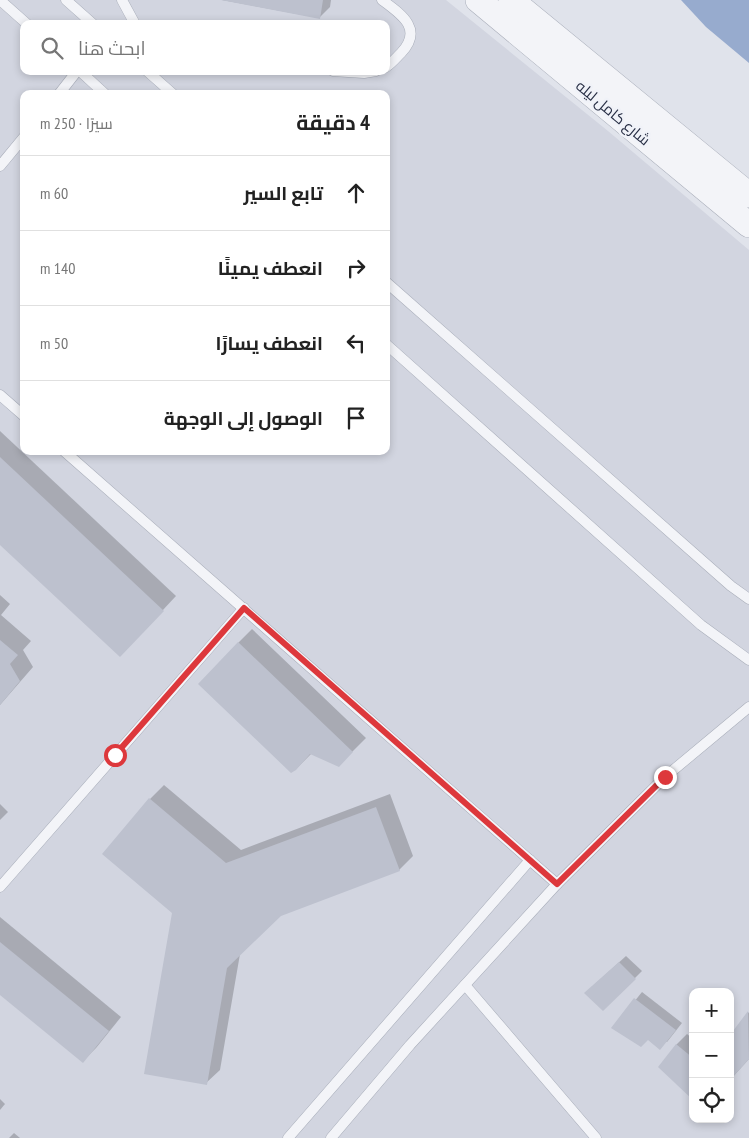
<!DOCTYPE html>
<html lang="ar">
<head>
<meta charset="utf-8">
<style>
  body { margin:0; font-family:"PT Sans Narrow",Cairo,sans-serif; background:#f2f2f2; color:#222; direction:rtl }
  .controls { position:absolute; right:15px; bottom:15px; display:grid; overflow:hidden; border-radius:10px; box-shadow:0 2px 8px #0003 }
  .controls button { width:45px; height:45px; display:grid; place-items:center; padding:0; border:0; border-bottom:1px solid #e0e0e0; background:#fff; color:#222; font:25px sans-serif }
  .stop { position:absolute; width:15px; height:15px; margin:-11px; border:4px solid #dd383c; border-radius:50%; background:#fff }
  .stop.end { background:#dd383c; border-color:#fff; box-shadow:0 1px 5px #0008 }
  .list { margin:0; padding:0; list-style:none }
  h2 { display:flex; justify-content:space-between; align-items:center; height:65px; margin:0; padding:0 20px; font-size:21px }
  h2 small { font-size:16px; font-weight:400; color:#767676 }
  .list li { display:grid; grid-template-columns:32px 1fr auto; gap:15px; align-items:center; box-sizing:border-box; height:75px; padding:0 20px; border-top:1px solid #e0e0e0 }
  .list b { display:block; font-size:19px; white-space:nowrap }
  .list em { font-size:16px; font-style:normal; color:#767676 }
  .icon { flex:none; width:28px; height:28px; fill:none; stroke:currentColor; stroke-width:2; stroke-linecap:round; stroke-linejoin:round }
  .map { position:relative; flex:none; width:749px; height:1138px; overflow:hidden; direction:ltr }
  .search { position:absolute; background:#fff; box-shadow:0 2px 8px #0003; left:20px; top:20px; width:370px; height:55px; display:flex; align-items:center; gap:12px; box-sizing:border-box; padding:0 18px; border-radius:10px; color:#767676; font-size:19px }
  .panel { position:absolute; background:#fff; box-shadow:0 2px 8px #0003; left:20px; top:90px; width:370px; height:365px; border-radius:10px; direction:rtl }
  .map>svg:first-child { display:block }
  .built { fill:#d2d5e0; fill-rule:evenodd }
  .water { fill:#97abce }
  .shadow { fill:#0003 }
  .building { fill:#bdc1ce }
  .lines { fill:none; stroke-linecap:round; stroke-linejoin:round }
  .service-casing { stroke:#a8adb9; stroke-width:11 }
  .tertiary-casing { stroke:#a8adb9; stroke-width:26 }
  .service { stroke:#f3f4f8; stroke-width:10 }
  .tertiary { stroke:#f3f4f8; stroke-width:25 }
  .route { stroke:#dd383c; stroke-width:6 }
  .labels { text-anchor:middle; stroke-width:5; stroke-linejoin:round; paint-order:stroke }
  .street-label { font-size:15px; fill:#272e44; stroke:#f0f2f8 }
</style>
</head>
<body>
<div class="map">
<svg width="749" height="1138" viewBox="0 0 749 1138">
  <rect width="100%" height="100%" fill="#e0e3eb"/>
  <path class="built" d="M0,0H446L608,131L749,250V1138H0ZM24,24H386V71H24ZM24,94H386V451H24ZM693,992H730V1119H693Z"/>
  <polygon class="water" points="681,0 749,0 749,63 706,27"/>
  <g class="shadow">
    <polygon points="222,0 331,0 330,7 319,18"/>
    <polygon points="0,431 176,596 133,642 0,543"/>
    <polygon points="0,595 10,604 1,615 31,641 23,650 33,667 0,705"/>
    <polygon points="252,629 366,738 339,765 312,753 296,769 238,643"/>
    <polygon points="164,785 241,850 390,794 413,856 399,870 280,915 240,954 220,1070 206,1083 174,913 104,854 150,799"/>
    <polygon points="0,804 8,812 0,820"/>
    <polygon points="0,917 121,1017 96,1048 83,1061 0,993"/>
    <polygon points="626,956 642,971 603,1010 593,986"/>
    <polygon points="642,992 682,1023 667,1042 613,1028"/>
    <polygon points="749,1012 749,1059 730,1080 730,1037"/>
    <polygon points="687,1034 693,1039 693,1098 676,1045"/>
    <polygon points="0,1099 5,1104 0,1110"/>
    <polygon points="14,1133 20,1138 9,1138"/>
  </g>
  <g class="building">
    <polygon points="221,0 323,0 320,19"/>
    <polygon points="0,457 164,611 120,657 0,545"/>
    <polygon points="0,640 18,655 10,664 20,681 0,705"/>
    <polygon points="238,642 353,752 339,767 310,754 296,770 291,773 198,684"/>
    <polygon points="149,798 226,863 376,807 400,871 281,916 227,968 207,1085 144,1074 172,913 102,854"/>
    <polygon points="0,942 109,1031 83,1063 0,995"/>
    <polygon points="619,962 636,979 603,1011 584,993"/>
    <polygon points="634,998 676,1030 660,1050 648,1040 641,1047 611,1028"/>
    <polygon points="748,1011 749,1059 730,1080 730,1035"/>
    <polygon points="676,1044 693,1058 693,1100 658,1067"/>
  </g>
  <g class="lines">
    <defs>
      <g id="service">
        <polyline points="0,0 27,24"/>
        <polyline points="66,0 93,24"/>
        <polyline points="122,0 135,24"/>
        <path d="M382,0C401,14 424,29 401,53C396,58 392,63 386,67"/>
        <polyline points="80,71 105,94"/>
        <polyline points="147,71 173,94"/>
        <polyline points="333,71 364,73 376,71"/>
        <polyline points="59,94 77,71"/>
        <polyline points="0,166 24,137"/>
        <polyline points="386,282 731,586 749,599"/>
        <polyline points="386,344 701,625 749,660"/>
        <polyline points="0,395 24,416"/>
        <polyline points="64,451 557,884"/>
        <polyline points="0,887 244,608"/>
        <polyline points="465,985 596,1138"/>
        <polyline points="288,1138 530,860"/>
        <polyline points="331,1138 410,1045 557,884 665,777 749,707"/>
      </g>
      <g id="tertiary">
        <polyline points="478,0 749,225"/>
        <polyline points="511,0 749,195"/>
      </g>
    </defs>
    <use href="#service" class="service-casing"/>
    <use href="#tertiary" class="tertiary-casing"/>
    <use href="#service" class="service"/>
    <use href="#tertiary" class="tertiary"/>
  </g>
  <g class="lines">
    <polyline class="route" points="115,755 244,608 557,884 665,777"/>
  </g>
  <g class="labels">
    <g class="street-label">
      <text transform="translate(613 113) rotate(40)" y="5">شارع كامل ليله</text>
    </g>
  </g>
</svg>
<div class="controls">
<button>+</button>
<button>−</button>
<button><svg class="icon" aria-label="locate" viewBox="0 0 24 24"><circle cx="12" cy="12" r="6"/><path d="M12 2v4M12 18v4M2 12h4M18 12h4"/></svg></button>
</div>
<div class="stop" style="left:115px;top:755px"></div>
<div class="stop end" style="left:665px;top:777px"></div>
<div class="search"><svg class="icon" aria-label="search" viewBox="0 0 24 24"><circle cx="10" cy="10" r="6"/><path d="M15 15l6 6"/></svg>ابحث هنا</div>
<section class="panel">
<h2>4 دقيقة<small>سيرًا · 250 m</small></h2>
<ul class="list">
<li><svg class="icon" aria-label="ahead" viewBox="0 0 24 24"><path d="M12 20V5M6 11l6-6 6 6"/></svg><div><b>تابع السير</b></div><em>60 m</em></li>
<li><svg class="icon" aria-label="right" viewBox="0 0 24 24"><path d="M7 20v-9h11M14 6l5 5-5 5"/></svg><div><b>انعطف يمينًا</b></div><em>140 m</em></li>
<li><svg class="icon" aria-label="left" viewBox="0 0 24 24"><path d="M17 20v-9H6M10 6l-5 5 5 5"/></svg><div><b>انعطف يسارًا</b></div><em>50 m</em></li>
<li><svg class="icon" aria-label="arrive" viewBox="0 0 24 24"><path d="M6 21V4h12l-3 4 3 4H6"/></svg><div><b>الوصول إلى الوجهة</b></div></li>
</ul>
</section>
</div>
</body>
</html>
